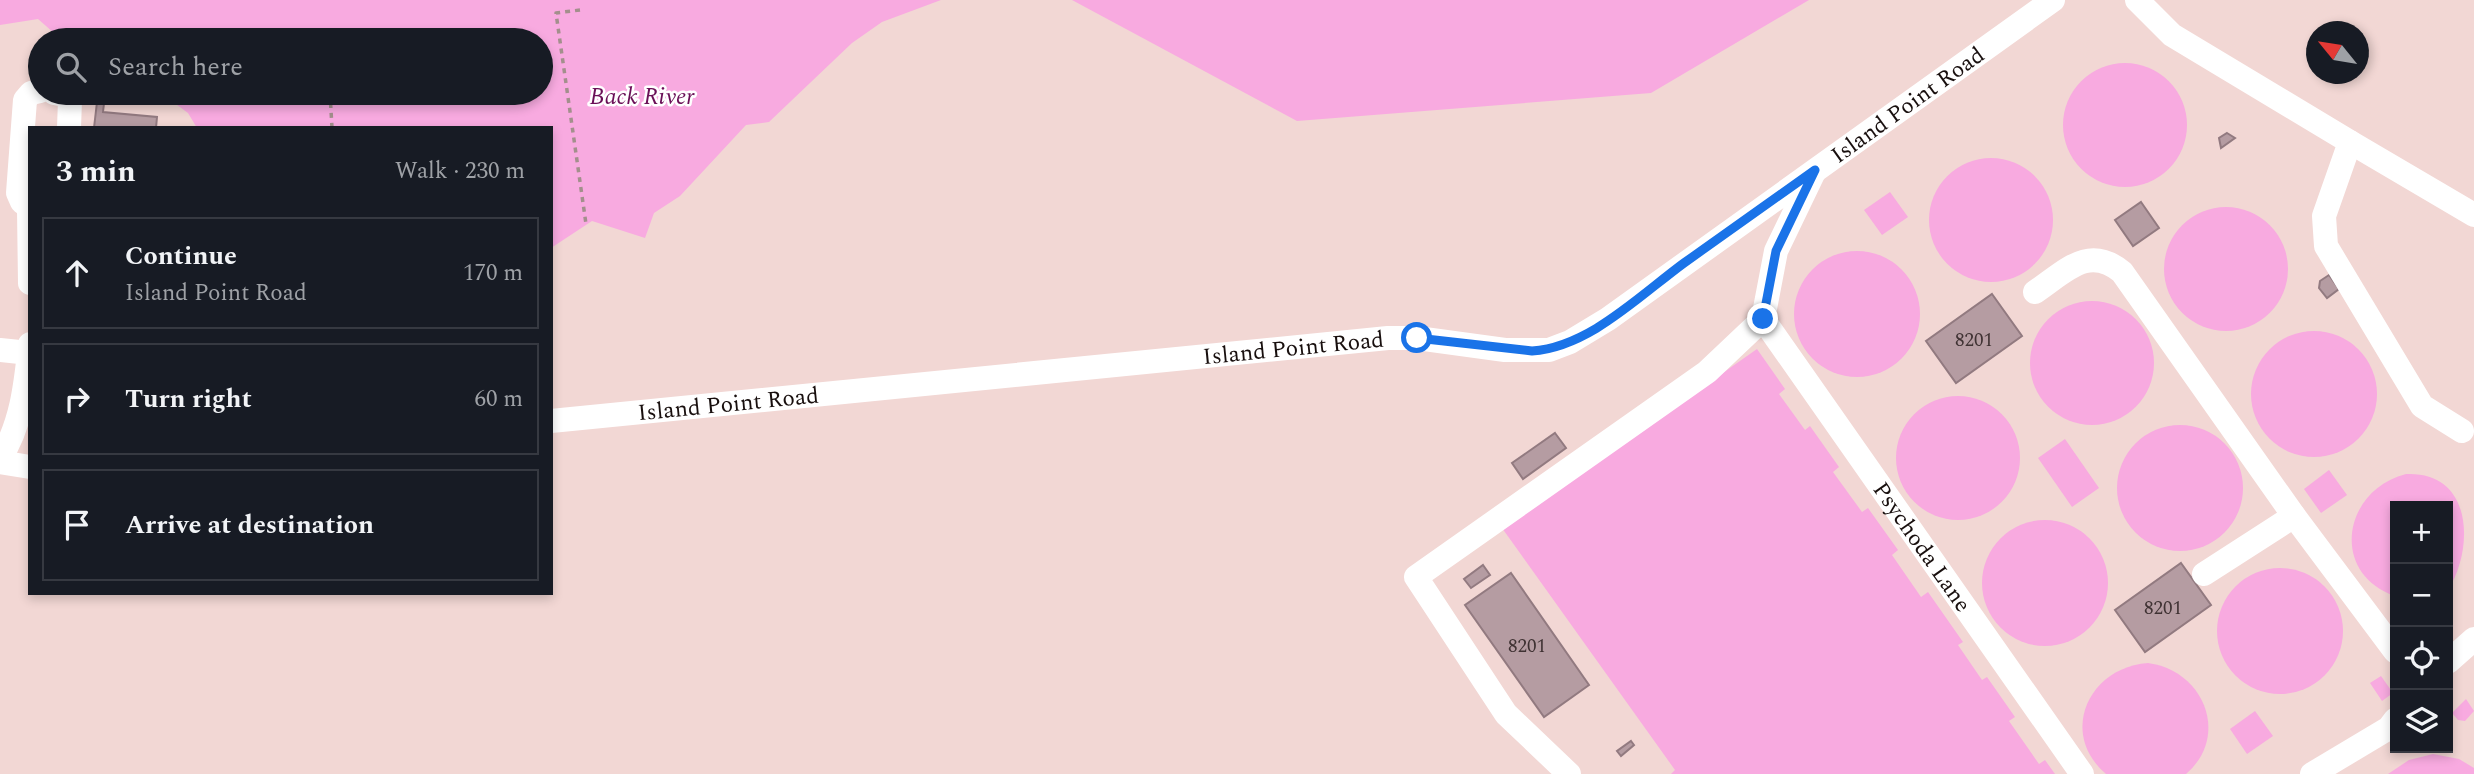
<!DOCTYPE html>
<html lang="en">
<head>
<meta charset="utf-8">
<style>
  body { margin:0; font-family:Spectral,serif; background:#242831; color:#f1f3f6 }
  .controls { position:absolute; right:21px; bottom:21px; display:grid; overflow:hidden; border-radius:0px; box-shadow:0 4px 10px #0003 }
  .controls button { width:63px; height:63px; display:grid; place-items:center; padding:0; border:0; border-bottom:2px solid #363941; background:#171b24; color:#f1f3f6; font:35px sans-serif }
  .compass { position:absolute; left:2306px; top:21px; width:63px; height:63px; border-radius:50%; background:#171b24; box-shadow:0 4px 10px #0003; rotate:300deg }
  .stop { position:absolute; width:21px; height:21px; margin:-16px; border:5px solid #1a73e8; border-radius:50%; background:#fff }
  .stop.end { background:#1a73e8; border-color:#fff; box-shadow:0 2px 7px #0008 }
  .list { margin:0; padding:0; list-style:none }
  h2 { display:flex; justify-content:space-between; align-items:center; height:91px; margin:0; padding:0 28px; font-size:30px }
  h2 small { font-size:23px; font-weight:400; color:#9ea1a6 }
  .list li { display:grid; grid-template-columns:46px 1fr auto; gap:21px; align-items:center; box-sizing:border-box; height:112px; margin:0 14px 14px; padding:0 14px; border:2px solid #363941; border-radius:0px }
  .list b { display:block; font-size:26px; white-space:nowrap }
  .list p { margin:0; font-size:23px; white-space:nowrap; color:#9ea1a6 }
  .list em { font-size:23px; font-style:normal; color:#9ea1a6 }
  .icon { flex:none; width:38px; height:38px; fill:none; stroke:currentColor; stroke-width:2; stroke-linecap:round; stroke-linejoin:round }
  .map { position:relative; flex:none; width:2474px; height:774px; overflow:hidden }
  .search { position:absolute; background:#171b24; box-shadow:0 4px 10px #0003; left:28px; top:28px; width:525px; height:77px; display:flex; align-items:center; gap:18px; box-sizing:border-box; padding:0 24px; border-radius:38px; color:#9ea1a6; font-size:26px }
  .panel { position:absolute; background:#171b24; box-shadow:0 4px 10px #0003; left:28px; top:126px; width:525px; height:469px; border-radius:0px }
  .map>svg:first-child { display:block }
  .water { fill:#f8aae0 }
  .building { fill:#b59ca2; stroke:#927a80; stroke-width:2 }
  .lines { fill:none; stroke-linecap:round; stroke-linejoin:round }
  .path { stroke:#a38f8c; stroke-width:3.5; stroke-dasharray:5 5; stroke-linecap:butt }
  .minor { stroke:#fff; stroke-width:24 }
  .route { stroke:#1a73e8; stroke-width:9 }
  .labels { text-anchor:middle; stroke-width:5; stroke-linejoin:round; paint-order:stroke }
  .number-label { font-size:19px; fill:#3f3233 }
  .street-label { font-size:23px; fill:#180f0e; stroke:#fff }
  .water-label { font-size:24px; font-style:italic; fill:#6a0f57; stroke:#fff }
</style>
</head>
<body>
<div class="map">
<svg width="2474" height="774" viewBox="0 0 2474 774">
  <rect width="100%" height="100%" fill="#f2d7d4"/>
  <g class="water">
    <polygon points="0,0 941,0 882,22 852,43 769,122 746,125 680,196 654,213 645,238 592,221 551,248 551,128 197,128 188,113 161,93 541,93 541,40 68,40 54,33 38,19 0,25"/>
    <polygon points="1072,0 1809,0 1651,93 1297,121"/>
    <circle cx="2125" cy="125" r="62"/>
    <circle cx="1991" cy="220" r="62"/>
    <polygon points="1890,192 1908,217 1882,235 1864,210"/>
    <circle cx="2226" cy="269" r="62"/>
    <circle cx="1857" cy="314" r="63"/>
    <circle cx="2092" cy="363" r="62"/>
    <circle cx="2314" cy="394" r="63"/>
    <polygon points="1757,349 1785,389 1779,394 1805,430 1810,426 1839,467 1833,472 1862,512 1868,508 1898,550 1892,555 1921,597 1928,592 1963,642 1958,645 1982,680 1987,677 2015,717 2009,721 2039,764 2045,760 2055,774 1671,774 1675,770 1502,528"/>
    <circle cx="1958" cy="458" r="62"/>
    <circle cx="2180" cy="488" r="63"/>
    <polygon points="2065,439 2099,488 2072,507 2038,458"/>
    <polygon points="2329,470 2347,495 2321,513 2304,489"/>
    <path d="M2406,474C2474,471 2474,550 2448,590V506H2395V596C2329,573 2343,490 2406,474Z"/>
    <circle cx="2045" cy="583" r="63"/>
    <circle cx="2280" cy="631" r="63"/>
    <path d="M2148,663C2203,670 2231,735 2186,774H2106C2058,733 2089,667 2148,663Z"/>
    <polygon points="2381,676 2393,693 2382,701 2370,683"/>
    <polygon points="2466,699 2474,711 2465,721 2458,720 2452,713"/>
    <polygon points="2255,711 2273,736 2247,754 2230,729"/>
    <polygon points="2433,754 2459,759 2474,768 2474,774 2388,774 2409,760"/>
  </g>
  <g class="building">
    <polygon points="86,93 105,95 103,112 157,117 156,128 94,128 97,102 86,101"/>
    <polygon points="2227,133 2235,138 2221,148 2219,138"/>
    <polygon points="2141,202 2159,228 2133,246 2115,220"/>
    <polygon points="2329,275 2339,289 2327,298 2319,288 2320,281"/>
    <polygon points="1992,294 2022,336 1956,383 1926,341"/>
    <polygon points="1555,433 1566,448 1523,479 1512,463"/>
    <polygon points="2181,563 2211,605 2145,652 2115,610"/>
    <polygon points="1483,565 1490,575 1471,588 1464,579"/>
    <polygon points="1511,573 1589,685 1544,717 1465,605"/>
    <polygon points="1631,741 1634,745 1621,756 1617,751"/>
  </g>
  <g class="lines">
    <g class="path">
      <polyline points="580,10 556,13 586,224"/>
      <polyline points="330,93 332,128"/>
    </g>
    <g class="minor">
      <polyline points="2137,0 2172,35 2350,142 2324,216 2326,246 2422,406 2462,431"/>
      <polyline points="54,93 65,95 70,100 69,128"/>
      <polyline points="2350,142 2474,215"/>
      <polyline points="29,208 30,283"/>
      <polyline points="30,208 22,202 18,193 25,100 31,93 40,91"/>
      <path d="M2035,292C2065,272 2088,244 2122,272L2294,516L2395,651"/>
      <path id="s1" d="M1763,319L2082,774"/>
      <polyline points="0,350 29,353"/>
      <path id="s2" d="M551,421L1388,338H1417L1505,350H1549L1570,342L1608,319L2053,0"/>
      <path d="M0,458C22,425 26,382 30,344"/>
      <polyline points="0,462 30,467"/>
      <polyline points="2204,574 2294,516"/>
      <polyline points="2448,662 2474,639"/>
      <polyline points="1569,774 1506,714 1416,577 1707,372 1763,319 1776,251 1813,174"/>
      <polyline points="2312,774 2389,728 2395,720"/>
    </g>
  </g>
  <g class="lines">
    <path class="route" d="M1417,338L1532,351C1589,347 1639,296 1684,263C1727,232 1771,201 1815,170L1776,251L1763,319"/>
  </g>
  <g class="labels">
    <g class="number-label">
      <text x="1974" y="346">8201</text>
      <text x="2163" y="614">8201</text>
      <text x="1527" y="652">8201</text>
    </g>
    <g class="street-label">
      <text dy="8" stroke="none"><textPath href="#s2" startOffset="1438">Island Point Road</textPath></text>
      <text dy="8" stroke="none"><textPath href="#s2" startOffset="746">Island Point Road</textPath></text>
      <text dy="8" stroke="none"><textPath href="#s2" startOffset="178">Island Point Road</textPath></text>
      <text dy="8" stroke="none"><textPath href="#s1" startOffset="278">Psychoda Lane</textPath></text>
    </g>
    <g class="water-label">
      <text x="642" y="104">Back River</text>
    </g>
  </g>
</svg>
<div class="controls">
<button>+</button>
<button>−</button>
<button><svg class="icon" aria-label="locate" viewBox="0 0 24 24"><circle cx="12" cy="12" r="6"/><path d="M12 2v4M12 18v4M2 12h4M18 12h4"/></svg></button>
<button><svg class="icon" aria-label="layers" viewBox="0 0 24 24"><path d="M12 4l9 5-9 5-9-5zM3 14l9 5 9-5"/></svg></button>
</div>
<svg class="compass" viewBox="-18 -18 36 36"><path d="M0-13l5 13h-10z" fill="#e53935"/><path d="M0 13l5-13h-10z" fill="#9ea1a6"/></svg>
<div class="stop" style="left:1417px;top:338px"></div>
<div class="stop end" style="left:1763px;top:319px"></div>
<div class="search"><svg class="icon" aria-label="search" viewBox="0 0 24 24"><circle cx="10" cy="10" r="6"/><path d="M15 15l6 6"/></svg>Search here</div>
<section class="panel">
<h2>3 min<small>Walk · 230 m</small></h2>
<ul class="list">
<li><svg class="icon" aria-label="ahead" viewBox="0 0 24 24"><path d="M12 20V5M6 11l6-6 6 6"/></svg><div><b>Continue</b><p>Island Point Road</p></div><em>170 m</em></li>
<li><svg class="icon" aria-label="right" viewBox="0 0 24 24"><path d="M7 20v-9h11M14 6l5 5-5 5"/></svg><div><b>Turn right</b></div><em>60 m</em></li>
<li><svg class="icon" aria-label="arrive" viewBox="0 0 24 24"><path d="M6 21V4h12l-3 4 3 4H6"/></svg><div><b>Arrive at destination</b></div></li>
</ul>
</section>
</div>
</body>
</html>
